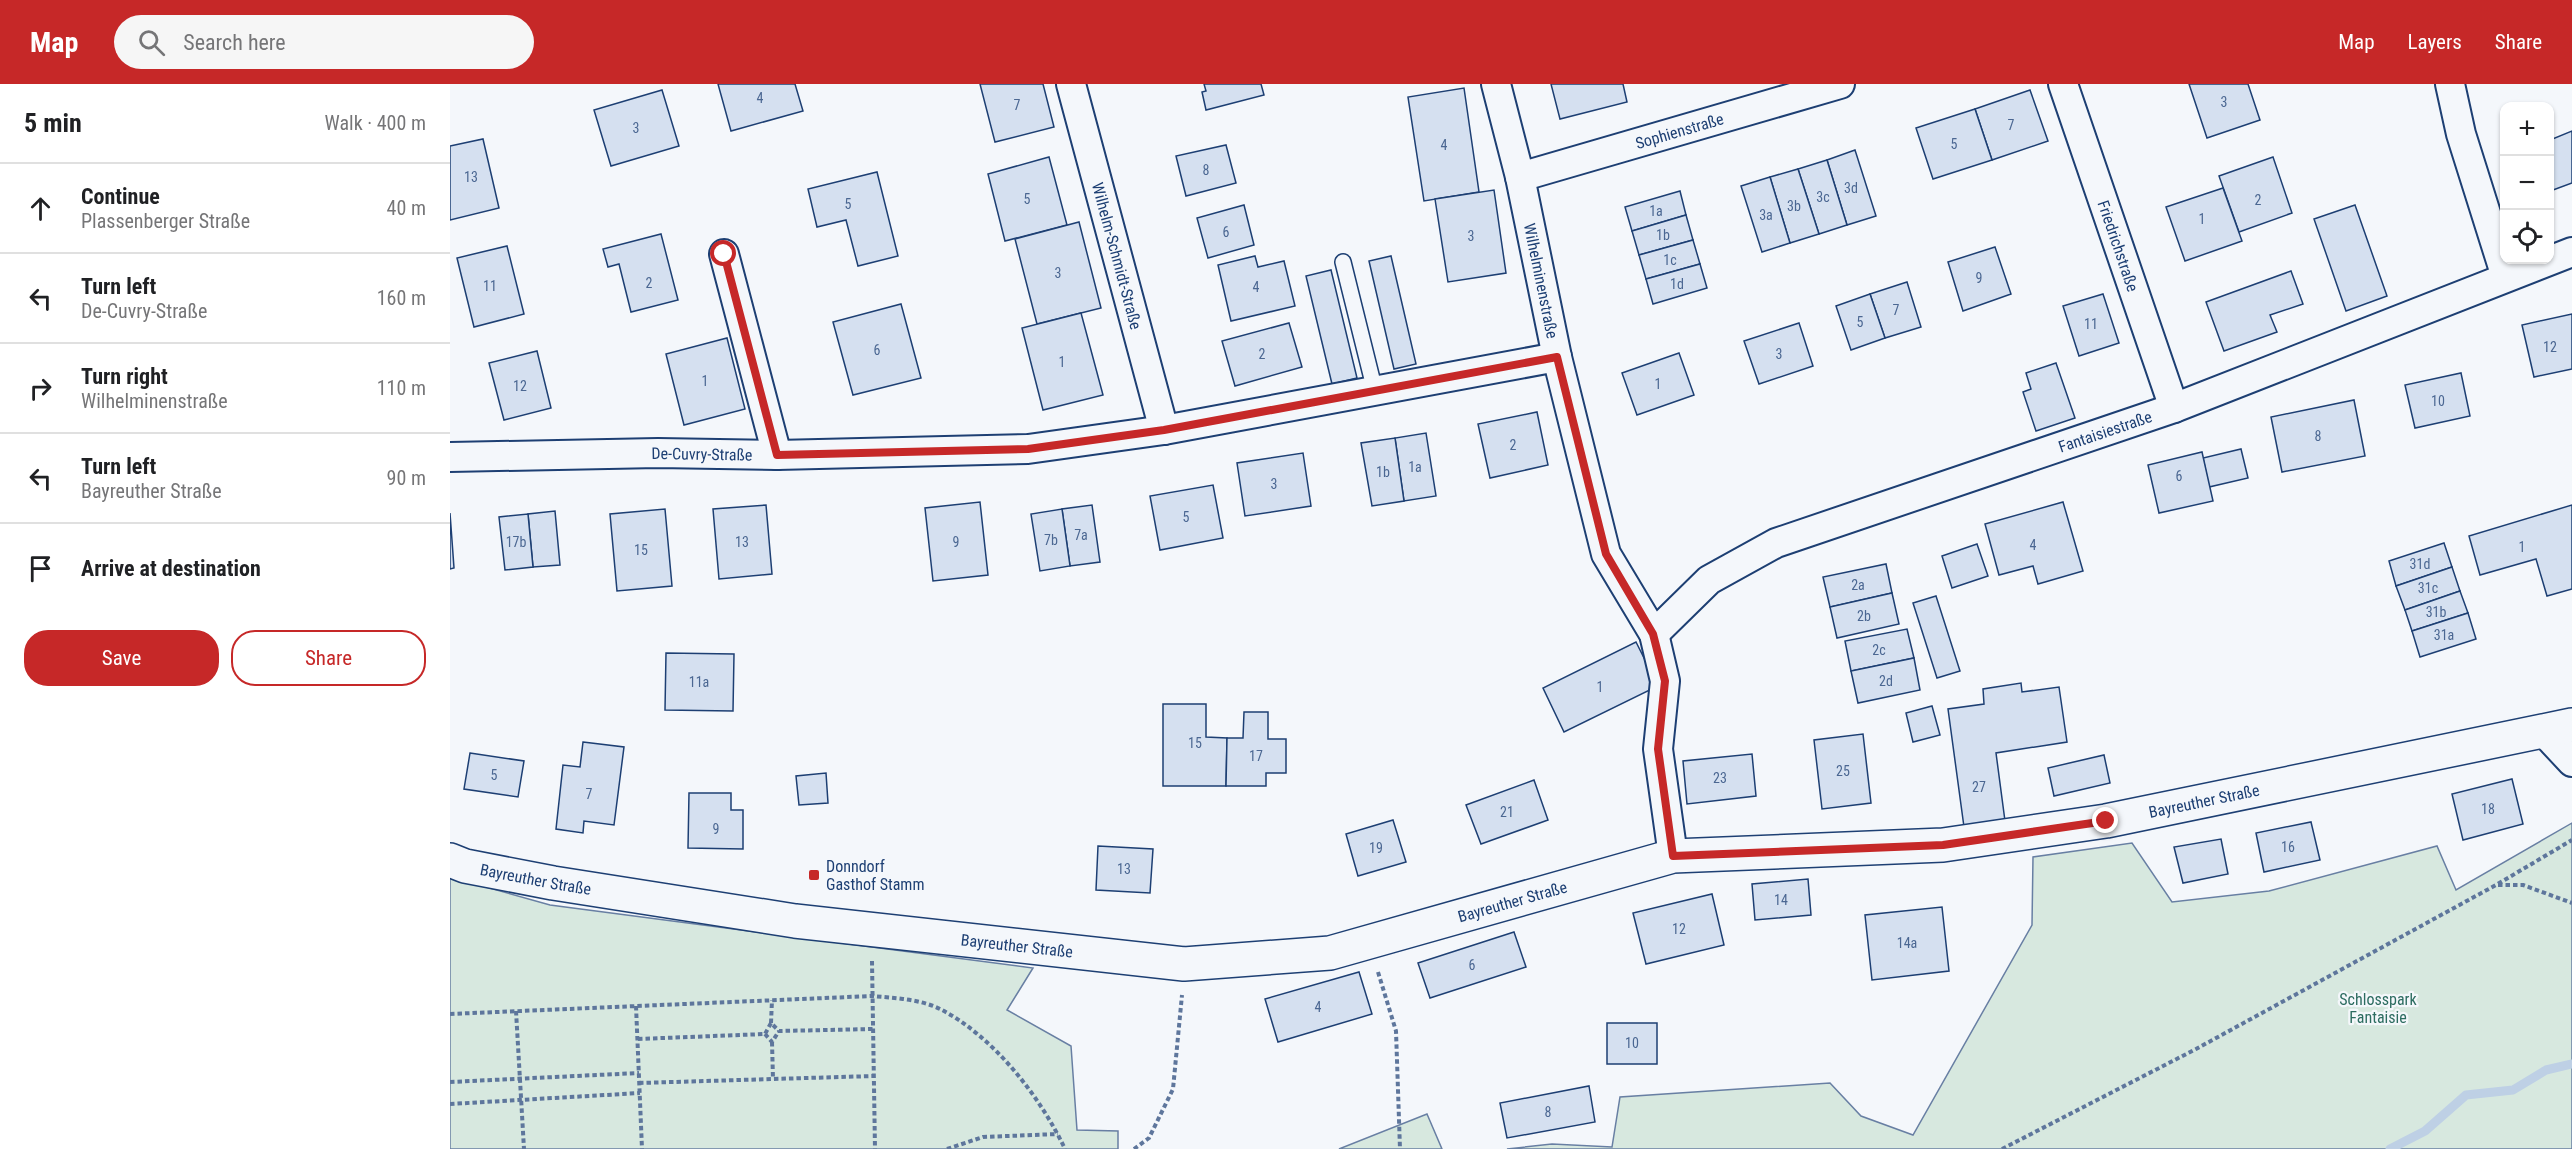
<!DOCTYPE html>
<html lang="en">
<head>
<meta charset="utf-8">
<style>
  body { margin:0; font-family:"Roboto Condensed",sans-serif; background:#f6f6f6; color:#202124 }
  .controls { position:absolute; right:18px; top:18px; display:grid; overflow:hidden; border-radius:12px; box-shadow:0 2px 4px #0004 }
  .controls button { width:54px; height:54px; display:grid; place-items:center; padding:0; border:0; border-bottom:2px solid #e0e0e0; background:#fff; color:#202124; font:30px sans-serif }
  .stop { position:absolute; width:18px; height:18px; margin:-14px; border:4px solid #c62828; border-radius:50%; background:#fff }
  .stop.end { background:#c62828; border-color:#fff; box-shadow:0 2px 6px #0008 }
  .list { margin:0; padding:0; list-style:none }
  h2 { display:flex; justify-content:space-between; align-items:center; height:78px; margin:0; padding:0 24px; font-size:26px }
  h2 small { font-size:20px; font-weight:400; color:#757577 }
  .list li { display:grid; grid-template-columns:39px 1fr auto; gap:18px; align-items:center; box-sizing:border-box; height:90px; padding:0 24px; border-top:2px solid #e0e0e0 }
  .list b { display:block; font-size:22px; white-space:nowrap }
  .list p { margin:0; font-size:20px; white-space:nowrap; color:#757577 }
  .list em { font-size:20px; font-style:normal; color:#757577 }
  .actions { display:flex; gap:12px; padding:18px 24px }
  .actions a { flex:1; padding:14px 0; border:2px solid #c62828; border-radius:24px; text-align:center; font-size:21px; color:#c62828 }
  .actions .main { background:#c62828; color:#fff }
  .icon { flex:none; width:33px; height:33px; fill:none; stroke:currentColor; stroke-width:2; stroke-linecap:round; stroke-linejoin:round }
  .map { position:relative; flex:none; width:2122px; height:1065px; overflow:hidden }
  header { display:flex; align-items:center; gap:36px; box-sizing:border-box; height:84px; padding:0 30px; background:#c62828; color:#fff }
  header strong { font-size:28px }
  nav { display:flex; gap:33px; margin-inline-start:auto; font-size:21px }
  .search { width:420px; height:54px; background:#f6f6f6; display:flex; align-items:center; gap:15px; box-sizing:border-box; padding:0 21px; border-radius:33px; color:#757577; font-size:22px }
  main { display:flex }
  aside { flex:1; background:#fff }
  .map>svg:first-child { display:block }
  .green { fill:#d7e8df; stroke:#687fa3; stroke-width:1.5 }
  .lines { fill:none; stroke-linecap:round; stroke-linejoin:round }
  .stream { stroke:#bed0e5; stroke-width:9 }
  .building { fill:#d5e0f0; stroke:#1d3f73; stroke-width:1.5 }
  .service-casing { stroke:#1d3f73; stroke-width:18 }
  .minor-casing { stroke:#1d3f73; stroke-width:32 }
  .primary-casing { stroke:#1d3f73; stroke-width:36 }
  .path { stroke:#5e769c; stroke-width:4; stroke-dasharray:4.5 3; stroke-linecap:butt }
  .service { stroke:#f4f7fb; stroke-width:15 }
  .minor { stroke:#f4f7fb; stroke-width:28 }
  .primary { stroke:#f4f7fb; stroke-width:33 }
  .route { stroke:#c62828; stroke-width:8 }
  .poi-dot { fill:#c62828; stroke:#f4f7fb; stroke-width:2 }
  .labels { text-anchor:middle; stroke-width:4.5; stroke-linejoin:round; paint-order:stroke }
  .number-label { font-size:14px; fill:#4b6792 }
  .street-label { font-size:16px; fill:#1d3f73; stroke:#f4f7fb }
  .poi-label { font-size:16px; fill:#1d3f73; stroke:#f4f7fb; text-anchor:start }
  .park-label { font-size:16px; fill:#2c6c60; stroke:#f4f7fb }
</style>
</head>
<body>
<header>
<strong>Map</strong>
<div class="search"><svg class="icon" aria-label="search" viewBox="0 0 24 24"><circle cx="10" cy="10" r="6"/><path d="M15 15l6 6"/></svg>Search here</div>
<nav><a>Map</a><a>Layers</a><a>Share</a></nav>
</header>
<main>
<aside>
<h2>5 min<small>Walk · 400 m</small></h2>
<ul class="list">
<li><svg class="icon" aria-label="ahead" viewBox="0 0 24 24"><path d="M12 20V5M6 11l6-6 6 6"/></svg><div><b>Continue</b><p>Plassenberger Straße</p></div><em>40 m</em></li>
<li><svg class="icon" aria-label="left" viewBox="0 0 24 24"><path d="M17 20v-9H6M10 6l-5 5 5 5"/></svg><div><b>Turn left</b><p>De-Cuvry-Straße</p></div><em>160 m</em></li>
<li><svg class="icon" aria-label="right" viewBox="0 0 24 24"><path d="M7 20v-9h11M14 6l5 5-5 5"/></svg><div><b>Turn right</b><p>Wilhelminenstraße</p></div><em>110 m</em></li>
<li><svg class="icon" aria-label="left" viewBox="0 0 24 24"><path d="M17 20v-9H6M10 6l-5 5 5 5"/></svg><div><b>Turn left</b><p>Bayreuther Straße</p></div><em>90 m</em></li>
<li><svg class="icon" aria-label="arrive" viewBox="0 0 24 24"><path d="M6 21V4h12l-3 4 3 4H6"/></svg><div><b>Arrive at destination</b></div></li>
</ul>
<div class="actions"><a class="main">Save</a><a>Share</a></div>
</aside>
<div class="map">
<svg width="2122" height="1065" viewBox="0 0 2122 1065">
  <rect width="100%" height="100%" fill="#f4f7fb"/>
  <g class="green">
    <polygon points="2122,739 2122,1065 1057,1065 1102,1060 1162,1063 1170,1013 1380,999 1411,1032 1463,1051 1582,841 1583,773 1682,759 1722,818 1819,807 1987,762 2006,806"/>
    <polygon points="0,793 100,821 583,884 557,926 621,962 627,1046 668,1047 668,1065 0,1065"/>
    <polygon points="977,1030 992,1065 889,1065"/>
  </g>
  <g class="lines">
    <polyline class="stream" points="1940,1065 1975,1047 2016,1011 2063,1006 2096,986 2122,980"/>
  </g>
  <g class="building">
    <polygon points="268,0 345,0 353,27 281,47"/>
    <polygon points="530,0 593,0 604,43 545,58"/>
    <polygon points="754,0 811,0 814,11 756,26 752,8 756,7"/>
    <polygon points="1101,0 1173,0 1177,18 1110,35"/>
    <polygon points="1739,0 1798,0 1810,36 1757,54"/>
    <polygon points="1014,4 1029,108 974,117 958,13"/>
    <polygon points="212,6 229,62 161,82 144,26"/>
    <polygon points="1580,6 1598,57 1542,76 1525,25"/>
    <polygon points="1525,25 1542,76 1483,95 1466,44"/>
    <polygon points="2122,47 2122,99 2103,106 2100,97 2100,56"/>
    <polygon points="33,55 49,124 0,136 0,62"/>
    <polygon points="776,61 786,99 736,112 726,72"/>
    <polygon points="1405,66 1426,132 1397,141 1377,76"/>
    <polygon points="599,73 617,141 555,157 538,90"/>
    <polygon points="1823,73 1842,129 1789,148 1769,92"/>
    <polygon points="1377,76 1397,141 1369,150 1348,85"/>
    <polygon points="1348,85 1369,150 1340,159 1320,93"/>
    <polygon points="427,88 448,172 408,182 396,136 367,143 358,105"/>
    <polygon points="1320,93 1340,159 1312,168 1291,102"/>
    <polygon points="1773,104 1792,157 1735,177 1716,123"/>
    <polygon points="1044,106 1056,189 998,198 985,115"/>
    <polygon points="1230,107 1236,131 1182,147 1175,123"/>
    <polygon points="794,121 804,161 758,174 747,134"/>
    <polygon points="1905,121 1937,212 1896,227 1864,135"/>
    <polygon points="1236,131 1243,156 1189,171 1182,147"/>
    <polygon points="629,138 651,224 587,240 565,155"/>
    <polygon points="211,150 228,216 181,228 169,180 158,183 153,165"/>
    <polygon points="1243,156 1250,180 1196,195 1189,171"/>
    <polygon points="57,162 74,230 24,243 7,174"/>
    <polygon points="1545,163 1561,210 1513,227 1498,178"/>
    <polygon points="805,172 808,183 834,177 845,222 781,237 768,181"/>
    <polygon points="941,172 966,280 944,285 919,177"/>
    <polygon points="1250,180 1257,204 1203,220 1196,195"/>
    <polygon points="881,186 907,294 882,300 856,192"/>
    <polygon points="1841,187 1853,220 1820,231 1827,248 1774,267 1756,218"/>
    <polygon points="1457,198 1471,243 1435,254 1420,210"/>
    <polygon points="1420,210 1435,254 1401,266 1386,222"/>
    <polygon points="1653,210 1669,259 1629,272 1613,222"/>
    <polygon points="451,220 471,294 403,311 383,238"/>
    <polygon points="631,229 653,311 593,326 572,244"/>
    <polygon points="2122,230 2122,285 2084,293 2072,241"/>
    <polygon points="839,239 852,283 785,302 772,257"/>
    <polygon points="1349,239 1363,282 1309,300 1294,257"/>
    <polygon points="277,254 295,325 234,341 216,270"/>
    <polygon points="87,267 101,324 54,336 39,279"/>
    <polygon points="1229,269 1244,311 1187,331 1172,289"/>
    <polygon points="1606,279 1625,334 1586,347 1573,308 1581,305 1576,289"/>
    <polygon points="2011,289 2020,332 1965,344 1955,301"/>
    <polygon points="1904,316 1915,372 1832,388 1821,333"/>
    <polygon points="1087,328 1098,381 1040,394 1028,340"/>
    <polygon points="976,349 986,412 954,417 945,354"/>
    <polygon points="945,354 954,417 922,422 911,359"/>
    <polygon points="1791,365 1798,394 1759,403 1753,374"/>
    <polygon points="1752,368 1763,417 1709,429 1698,381"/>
    <polygon points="853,369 861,422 795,432 787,379"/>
    <polygon points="763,401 773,454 710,466 700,412"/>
    <polygon points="530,418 538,491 483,497 475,424"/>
    <polygon points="1613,418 1633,487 1588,500 1583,482 1549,491 1535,440"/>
    <polygon points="316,421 322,490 269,495 263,425"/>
    <polygon points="642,421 650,478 620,482 612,425"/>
    <polygon points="2122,421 2122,505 2097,512 2086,475 2030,491 2019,452"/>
    <polygon points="215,425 222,502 167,507 160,430"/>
    <polygon points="612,425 620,482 590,487 581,430"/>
    <polygon points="105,427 110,481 83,483 78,430"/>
    <polygon points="0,429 4,484 0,485"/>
    <polygon points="78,430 83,483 55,486 49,433"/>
    <polygon points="1994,459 2002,483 1946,502 1939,477"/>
    <polygon points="1527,460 1538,492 1502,504 1492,472"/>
    <polygon points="1436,480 1442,509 1380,523 1373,493"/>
    <polygon points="2002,483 2010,507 1955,526 1946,502"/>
    <polygon points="2010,507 2018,529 1962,547 1955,526"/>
    <polygon points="1442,509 1449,540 1387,554 1380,523"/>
    <polygon points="1486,512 1510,587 1487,594 1463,519"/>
    <polygon points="2018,529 2026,555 1970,573 1962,547"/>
    <polygon points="1457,545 1464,574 1401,587 1395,557"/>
    <polygon points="1186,558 1208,602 1114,648 1093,604"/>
    <polygon points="216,569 284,570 283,627 215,626"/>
    <polygon points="1464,574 1470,606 1408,619 1401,587"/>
    <polygon points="1571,599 1572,608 1609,603 1617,658 1546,669 1555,737 1514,743 1498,625 1534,620 1533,605"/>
    <polygon points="713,620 756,620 756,653 777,654 776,702 713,702"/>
    <polygon points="1482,622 1490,651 1463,658 1456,629"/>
    <polygon points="794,628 818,628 818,655 836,655 836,689 816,689 816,702 776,702 777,654 793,654"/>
    <polygon points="1413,650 1421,719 1372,725 1364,656"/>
    <polygon points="133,658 174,663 164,741 134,737 133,749 106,745 113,681 130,683"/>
    <polygon points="20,669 74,677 68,713 14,705"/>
    <polygon points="1302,670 1306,712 1237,720 1233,677"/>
    <polygon points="1654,671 1660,699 1604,712 1598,684"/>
    <polygon points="376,689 378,719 349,721 346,692"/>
    <polygon points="2062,695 2073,740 2013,756 2002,710"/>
    <polygon points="1084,696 1098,736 1031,760 1016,721"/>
    <polygon points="239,709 281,709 281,726 293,726 293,765 238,764"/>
    <polygon points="943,736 956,778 908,792 896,750"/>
    <polygon points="1861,738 1870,776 1814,788 1806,749"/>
    <polygon points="1771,755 1778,790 1733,799 1724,763"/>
    <polygon points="648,762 703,765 700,809 646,806"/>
    <polygon points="1358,795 1361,831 1305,836 1302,800"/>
    <polygon points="1262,810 1274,861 1196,880 1183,829"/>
    <polygon points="1492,823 1499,887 1422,896 1415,831"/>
    <polygon points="1064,848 1076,883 980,914 968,879"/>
    <polygon points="909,888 922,930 828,958 815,915"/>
    <rect x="1157" y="939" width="50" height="41"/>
    <polygon points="1139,1002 1145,1038 1057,1054 1050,1019"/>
  </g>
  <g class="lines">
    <defs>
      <polyline id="service" points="893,178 925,307"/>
      <g id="minor">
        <path id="s1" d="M621,0L714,346"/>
        <path id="s2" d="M1046,0L1070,93L1107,273L1156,470L1204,550L1215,597L1208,665L1223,772"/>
        <path id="s3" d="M1613,0L1724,324"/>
        <polyline points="2000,0 2011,50 2056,193"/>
        <path id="s4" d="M1070,93L1390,0"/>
        <polyline points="274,170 327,371"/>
        <path id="s5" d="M0,373L208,369L327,371L578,365L714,346L1107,273"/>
        <path id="s6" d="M1204,550L1259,496L1326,459L1724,324L2122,168"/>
        <polyline points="2093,647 2122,678"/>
      </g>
      <g id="primary">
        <path id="s7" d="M0,776L15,782L103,799L345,837L734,880L880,869L1223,772L1493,761L1656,737L2122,641"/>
      </g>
    </defs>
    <use href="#service" class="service-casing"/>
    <use href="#minor" class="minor-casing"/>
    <use href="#primary" class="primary-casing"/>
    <g class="path">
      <polyline points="2048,801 2073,801 2122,819"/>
      <polyline points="422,877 425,1065"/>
      <polyline points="928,888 946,947 950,1065"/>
      <polyline points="186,922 192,1065"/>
      <polyline points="66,927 74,1065"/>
      <path d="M0,930L422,912C444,914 470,915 490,925C543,952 590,1012 615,1065"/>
      <polyline points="321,939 322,916"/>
      <polyline points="315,950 322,958 329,947"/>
      <polyline points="188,955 315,950 321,939 329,947 423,945"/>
      <polyline points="322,958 323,995"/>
      <polyline points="0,998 189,989"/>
      <polyline points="189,999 424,992"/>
      <polyline points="0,1020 190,1009"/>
      <polyline points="497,1065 533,1053 608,1050"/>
      <polyline points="684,1065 699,1054 723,1005 732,911"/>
      <polyline points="1552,1065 1746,965 2046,801 2122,756"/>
    </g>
    <use href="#service" class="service"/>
    <use href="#minor" class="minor"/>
    <use href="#primary" class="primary"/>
  </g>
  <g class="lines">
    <polyline class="route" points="274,170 327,371 578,365 714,346 1107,273 1156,470 1203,550 1215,597 1208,665 1223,772 1493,761 1656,737"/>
  </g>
  <rect class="poi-dot" x="358" y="785" width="12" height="12" rx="3"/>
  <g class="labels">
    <g class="number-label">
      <text x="310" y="19">4</text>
      <text x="1774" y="23">3</text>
      <text x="567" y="26">7</text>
      <text x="1561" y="46">7</text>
      <text x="186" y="49">3</text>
      <text x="1504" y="65">5</text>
      <text x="994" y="66">4</text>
      <text x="756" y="91">8</text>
      <text x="21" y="98">13</text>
      <text x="1401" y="109">3d</text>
      <text x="1373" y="118">3c</text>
      <text x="577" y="120">5</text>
      <text x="1808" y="121">2</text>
      <text x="398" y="125">5</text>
      <text x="1344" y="127">3b</text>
      <text x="1206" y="132">1a</text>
      <text x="1316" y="136">3a</text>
      <text x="1752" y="140">1</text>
      <text x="776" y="153">6</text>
      <text x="1213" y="156">1b</text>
      <text x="1021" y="157">3</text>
      <text x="1220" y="181">1c</text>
      <text x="608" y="194">3</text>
      <text x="1529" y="199">9</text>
      <text x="199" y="204">2</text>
      <text x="1227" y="205">1d</text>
      <text x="40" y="207">11</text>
      <text x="806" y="208">4</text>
      <text x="1446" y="231">7</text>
      <text x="1410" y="243">5</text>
      <text x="1641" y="245">11</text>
      <text x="2100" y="268">12</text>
      <text x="427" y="271">6</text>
      <text x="812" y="275">2</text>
      <text x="1329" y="275">3</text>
      <text x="612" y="283">1</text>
      <text x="255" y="302">1</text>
      <text x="1208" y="305">1</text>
      <text x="70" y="307">12</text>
      <text x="1988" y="322">10</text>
      <text x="1868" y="357">8</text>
      <text x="1063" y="366">2</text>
      <text x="965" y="388">1a</text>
      <text x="933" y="393">1b</text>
      <text x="1729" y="397">6</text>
      <text x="824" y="405">3</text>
      <text x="736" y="438">5</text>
      <text x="631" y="456">7a</text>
      <text x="601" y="461">7b</text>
      <text x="66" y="463">17b</text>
      <text x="292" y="463">13</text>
      <text x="506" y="463">9</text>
      <text x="1583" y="466">4</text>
      <text x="2072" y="468">1</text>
      <text x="191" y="471">15</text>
      <text x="1970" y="485">31d</text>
      <text x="1408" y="506">2a</text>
      <text x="1978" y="509">31c</text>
      <text x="1986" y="533">31b</text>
      <text x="1414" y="537">2b</text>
      <text x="1994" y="556">31a</text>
      <text x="1429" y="571">2c</text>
      <text x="1436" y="602">2d</text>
      <text x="249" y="603">11a</text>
      <text x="1150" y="608">1</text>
      <text x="745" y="664">15</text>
      <text x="806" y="677">17</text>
      <text x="1393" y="692">25</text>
      <text x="44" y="696">5</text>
      <text x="1270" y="699">23</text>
      <text x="1529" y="708">27</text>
      <text x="139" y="715">7</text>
      <text x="2038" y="730">18</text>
      <text x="1057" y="733">21</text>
      <text x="266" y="750">9</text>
      <text x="1838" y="768">16</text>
      <text x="926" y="769">19</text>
      <text x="674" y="790">13</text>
      <text x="1331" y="821">14</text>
      <text x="1229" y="850">12</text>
      <text x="1457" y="864">14a</text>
      <text x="1022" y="886">6</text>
      <text x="868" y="928">4</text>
      <text x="1182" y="964">10</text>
      <text x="1098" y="1033">8</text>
    </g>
    <g class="street-label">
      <text dy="6" stroke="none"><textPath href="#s4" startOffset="166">Sophienstraße</textPath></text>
      <text dy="6" stroke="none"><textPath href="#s3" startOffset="171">Friedrichstraße</textPath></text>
      <text dy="6" stroke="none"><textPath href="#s1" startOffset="178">Wilhelm-Schmidt-Straße</textPath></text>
      <text dy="6" stroke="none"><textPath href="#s2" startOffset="202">Wilhelminenstraße</textPath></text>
      <text dy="6" stroke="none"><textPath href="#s6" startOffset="501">Fantaisiestraße</textPath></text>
      <text dy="6" stroke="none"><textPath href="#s5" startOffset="252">De-Cuvry-Straße</textPath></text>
      <text dy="6" stroke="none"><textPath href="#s7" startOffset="1780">Bayreuther Straße</textPath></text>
      <text dy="6" stroke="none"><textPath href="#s7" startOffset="88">Bayreuther Straße</textPath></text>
      <text dy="6" stroke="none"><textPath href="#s7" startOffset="1078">Bayreuther Straße</textPath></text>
      <text dy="6" stroke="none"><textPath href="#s7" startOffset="574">Bayreuther Straße</textPath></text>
    </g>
    <g class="poi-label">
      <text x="376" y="788">Donndorf<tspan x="376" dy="18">Gasthof Stamm</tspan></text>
    </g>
    <g class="park-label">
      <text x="1928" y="921">Schlosspark<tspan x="1928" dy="18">Fantaisie</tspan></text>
    </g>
  </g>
</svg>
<div class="controls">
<button>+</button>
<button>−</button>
<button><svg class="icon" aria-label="locate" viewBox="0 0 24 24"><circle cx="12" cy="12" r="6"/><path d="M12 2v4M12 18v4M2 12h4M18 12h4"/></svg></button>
</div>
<div class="stop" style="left:274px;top:170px"></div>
<div class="stop end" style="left:1656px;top:737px"></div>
</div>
</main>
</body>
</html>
